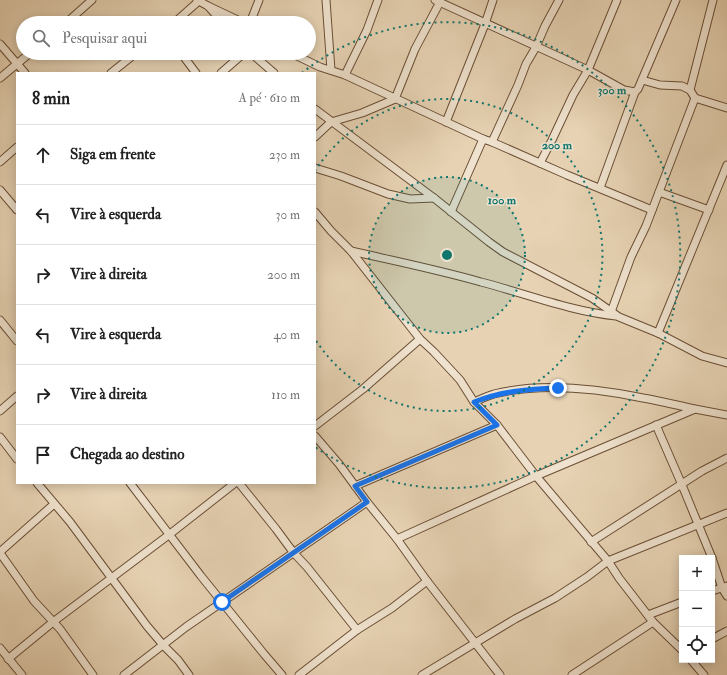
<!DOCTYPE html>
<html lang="pt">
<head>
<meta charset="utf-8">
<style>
  body { margin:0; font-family:"IM FELL Double Pica",serif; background:#f6f6f6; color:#222 }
  .controls { position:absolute; right:12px; bottom:12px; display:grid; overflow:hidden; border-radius:0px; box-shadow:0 2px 10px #0003 }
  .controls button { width:36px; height:36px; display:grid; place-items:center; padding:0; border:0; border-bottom:1px solid #e0e0e0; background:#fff; color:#222; font:20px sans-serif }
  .stop { position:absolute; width:12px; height:12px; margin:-9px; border:3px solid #1a73e8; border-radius:50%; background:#fff }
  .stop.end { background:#1a73e8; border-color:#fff; box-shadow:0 1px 4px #0008 }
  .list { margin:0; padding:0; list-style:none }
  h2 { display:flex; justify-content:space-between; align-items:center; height:52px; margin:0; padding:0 16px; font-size:17px }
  h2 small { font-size:13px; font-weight:400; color:#767676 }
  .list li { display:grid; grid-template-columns:26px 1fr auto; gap:12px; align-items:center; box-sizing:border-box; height:60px; padding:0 16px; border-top:1px solid #e0e0e0 }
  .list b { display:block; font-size:15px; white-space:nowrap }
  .list em { font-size:13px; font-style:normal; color:#767676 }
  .icon { flex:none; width:22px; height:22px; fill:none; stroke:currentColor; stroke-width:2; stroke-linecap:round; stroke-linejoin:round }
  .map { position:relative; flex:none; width:727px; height:675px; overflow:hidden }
  .search { position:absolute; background:#fff; box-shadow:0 2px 10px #0003; left:16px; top:16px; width:300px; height:44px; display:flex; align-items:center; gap:10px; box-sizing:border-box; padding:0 14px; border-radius:22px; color:#767676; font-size:15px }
  .panel { position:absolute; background:#fff; box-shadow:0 2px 10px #0003; left:16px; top:72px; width:300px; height:412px; border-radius:0px }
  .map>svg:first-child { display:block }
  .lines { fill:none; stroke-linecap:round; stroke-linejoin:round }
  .minor-casing { stroke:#6a4e35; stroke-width:9 }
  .minor { stroke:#efe2ce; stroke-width:7 }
  .route { stroke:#1a73e8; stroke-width:5 }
  .ring { fill:none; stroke:#0f766e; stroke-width:2; stroke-dasharray:2 4 }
  .centre { fill:#0f766e; stroke:#efe2ce; stroke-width:2 }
  .ring-label { font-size:12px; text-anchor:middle; font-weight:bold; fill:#0f766e; stroke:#efe2ce; stroke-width:3; stroke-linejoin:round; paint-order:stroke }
</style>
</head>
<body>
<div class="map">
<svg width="727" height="675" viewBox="0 0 727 675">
  <rect width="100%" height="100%" fill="#e7d3b4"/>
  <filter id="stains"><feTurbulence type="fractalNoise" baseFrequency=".005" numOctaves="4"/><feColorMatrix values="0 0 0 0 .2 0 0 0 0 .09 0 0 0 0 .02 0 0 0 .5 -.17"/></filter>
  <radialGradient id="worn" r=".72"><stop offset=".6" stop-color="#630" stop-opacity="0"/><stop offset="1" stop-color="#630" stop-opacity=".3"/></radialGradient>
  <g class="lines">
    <defs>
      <g id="minor">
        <polyline points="197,0 208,6 223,23"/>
        <polyline points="326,0 331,70"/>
        <polyline points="435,0 588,70 624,90 635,92 638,89 676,0"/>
        <polyline points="208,6 244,23"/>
        <polyline points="66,23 92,0"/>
        <polyline points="174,23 200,0"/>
        <polyline points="250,23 259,0"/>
        <polyline points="0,44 25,73"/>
        <polyline points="181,53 196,73"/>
        <polyline points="251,53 274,73"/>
        <polyline points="291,53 320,67 345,75 483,139 492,142 567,175 652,210"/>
        <polyline points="111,73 136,53"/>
        <polyline points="221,73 244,53"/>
        <polyline points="345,75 367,30 378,0"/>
        <polyline points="0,78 30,53"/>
        <polyline points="642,80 660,85 682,86 690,90 695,98 727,108"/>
        <polyline points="690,90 713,0"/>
        <polyline points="315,109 434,198 489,242 503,252 592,298 619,317 658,333 702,356 727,363"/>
        <polyline points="446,122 485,24 493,0"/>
        <polyline points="315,137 331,122 362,113 395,99 415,49 440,2"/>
        <polyline points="492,142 518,85 526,64 536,47 545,26 559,0"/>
        <polyline points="0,162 17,147"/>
        <polyline points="540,163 552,140 573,95 588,70 617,0"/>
        <polyline points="315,168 341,176 388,194 410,199 434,198"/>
        <polyline points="600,188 635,92"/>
        <polyline points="0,190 17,210"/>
        <polyline points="659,192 709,210"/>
        <polyline points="315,212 331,231 351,251 420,339 434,352 460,380 474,402 497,425 536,476 608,561 619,578 653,622 682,650"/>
        <polyline points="451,212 483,139"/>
        <path d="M351,251C395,261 439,270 481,282C527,294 570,311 616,316"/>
        <polyline points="611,312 631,257 646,226 695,98"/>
        <polyline points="0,320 17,341"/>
        <polyline points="658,333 727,165"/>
        <path d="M474,402C481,399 487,396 494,394C542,382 595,388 643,398C660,401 677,405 694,409"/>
        <polyline points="0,411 17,396"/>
        <polyline points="656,425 682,485 712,558"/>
        <polyline points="315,426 363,389 420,339"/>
        <polyline points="315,436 339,464 367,502 397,539 427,581 500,675"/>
        <polyline points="0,437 17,459"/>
        <polyline points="37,483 70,522 147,626 164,646 178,660 189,675"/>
        <polyline points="130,483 201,576 264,654 282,675"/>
        <polyline points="239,483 276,529 293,552 307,567 357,630"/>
        <polyline points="355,486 497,425"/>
        <polyline points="397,539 536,476 695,409 727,415"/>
        <polyline points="591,542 702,471 727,458"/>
        <polyline points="0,552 54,504"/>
        <polyline points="0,553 34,601 60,629 93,675"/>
        <polyline points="712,558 722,588 727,596"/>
        <polyline points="712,591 727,586"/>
        <polyline points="648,615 682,602"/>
        <polyline points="712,639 727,631"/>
        <polyline points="0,648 22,675"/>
        <polyline points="8,659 53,622 170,534 235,483"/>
        <polyline points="691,660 704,675"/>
        <polyline points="124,675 186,627 367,502"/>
        <polyline points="299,675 357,630 392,608 427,581"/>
        <polyline points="422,675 515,619 555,598 587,577 608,561 727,513"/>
        <polyline points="572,675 653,622"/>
      </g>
    </defs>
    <use href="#minor" class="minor-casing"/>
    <use href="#minor" class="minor"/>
  </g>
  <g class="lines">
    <path class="route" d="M222,602L367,502L355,486L497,425L474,402C503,391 528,389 558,388"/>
  </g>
  <circle cx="447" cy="255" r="78" fill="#0f766e" fill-opacity=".12"/>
  <g class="ring">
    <circle cx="447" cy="255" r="78"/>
    <path d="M315 171A156 156 0 1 1 315 339"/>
    <path d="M302 73A233 233 0 1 1 315 447"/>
  </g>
  <circle cx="447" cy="255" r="6" class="centre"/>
  <g class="ring-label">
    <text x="612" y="94">300 m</text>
    <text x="557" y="149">200 m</text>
    <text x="502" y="204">100 m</text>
  </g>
  <rect width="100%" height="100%" filter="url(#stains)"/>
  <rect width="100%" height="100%" fill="url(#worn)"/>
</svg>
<div class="controls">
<button>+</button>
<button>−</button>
<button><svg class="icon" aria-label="locate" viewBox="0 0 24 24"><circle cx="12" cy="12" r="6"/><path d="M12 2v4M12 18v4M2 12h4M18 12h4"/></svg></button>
</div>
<div class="stop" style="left:222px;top:602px"></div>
<div class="stop end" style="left:558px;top:388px"></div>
<div class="search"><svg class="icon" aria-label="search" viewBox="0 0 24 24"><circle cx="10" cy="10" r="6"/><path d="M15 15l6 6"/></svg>Pesquisar aqui</div>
<section class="panel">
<h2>8 min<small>A pé · 610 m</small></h2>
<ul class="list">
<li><svg class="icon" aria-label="ahead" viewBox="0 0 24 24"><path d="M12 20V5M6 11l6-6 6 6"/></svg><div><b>Siga em frente</b></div><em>230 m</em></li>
<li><svg class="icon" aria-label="left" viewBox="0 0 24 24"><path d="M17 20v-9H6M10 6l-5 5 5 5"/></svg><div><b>Vire à esquerda</b></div><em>30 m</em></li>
<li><svg class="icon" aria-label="right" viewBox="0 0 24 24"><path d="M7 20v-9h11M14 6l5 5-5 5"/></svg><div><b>Vire à direita</b></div><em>200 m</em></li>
<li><svg class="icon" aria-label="left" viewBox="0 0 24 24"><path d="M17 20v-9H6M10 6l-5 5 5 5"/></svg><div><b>Vire à esquerda</b></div><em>40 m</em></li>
<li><svg class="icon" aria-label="right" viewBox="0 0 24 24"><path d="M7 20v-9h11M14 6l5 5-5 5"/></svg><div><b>Vire à direita</b></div><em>110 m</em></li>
<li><svg class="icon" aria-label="arrive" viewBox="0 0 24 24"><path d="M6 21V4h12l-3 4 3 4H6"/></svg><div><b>Chegada ao destino</b></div></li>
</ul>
</section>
</div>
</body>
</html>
